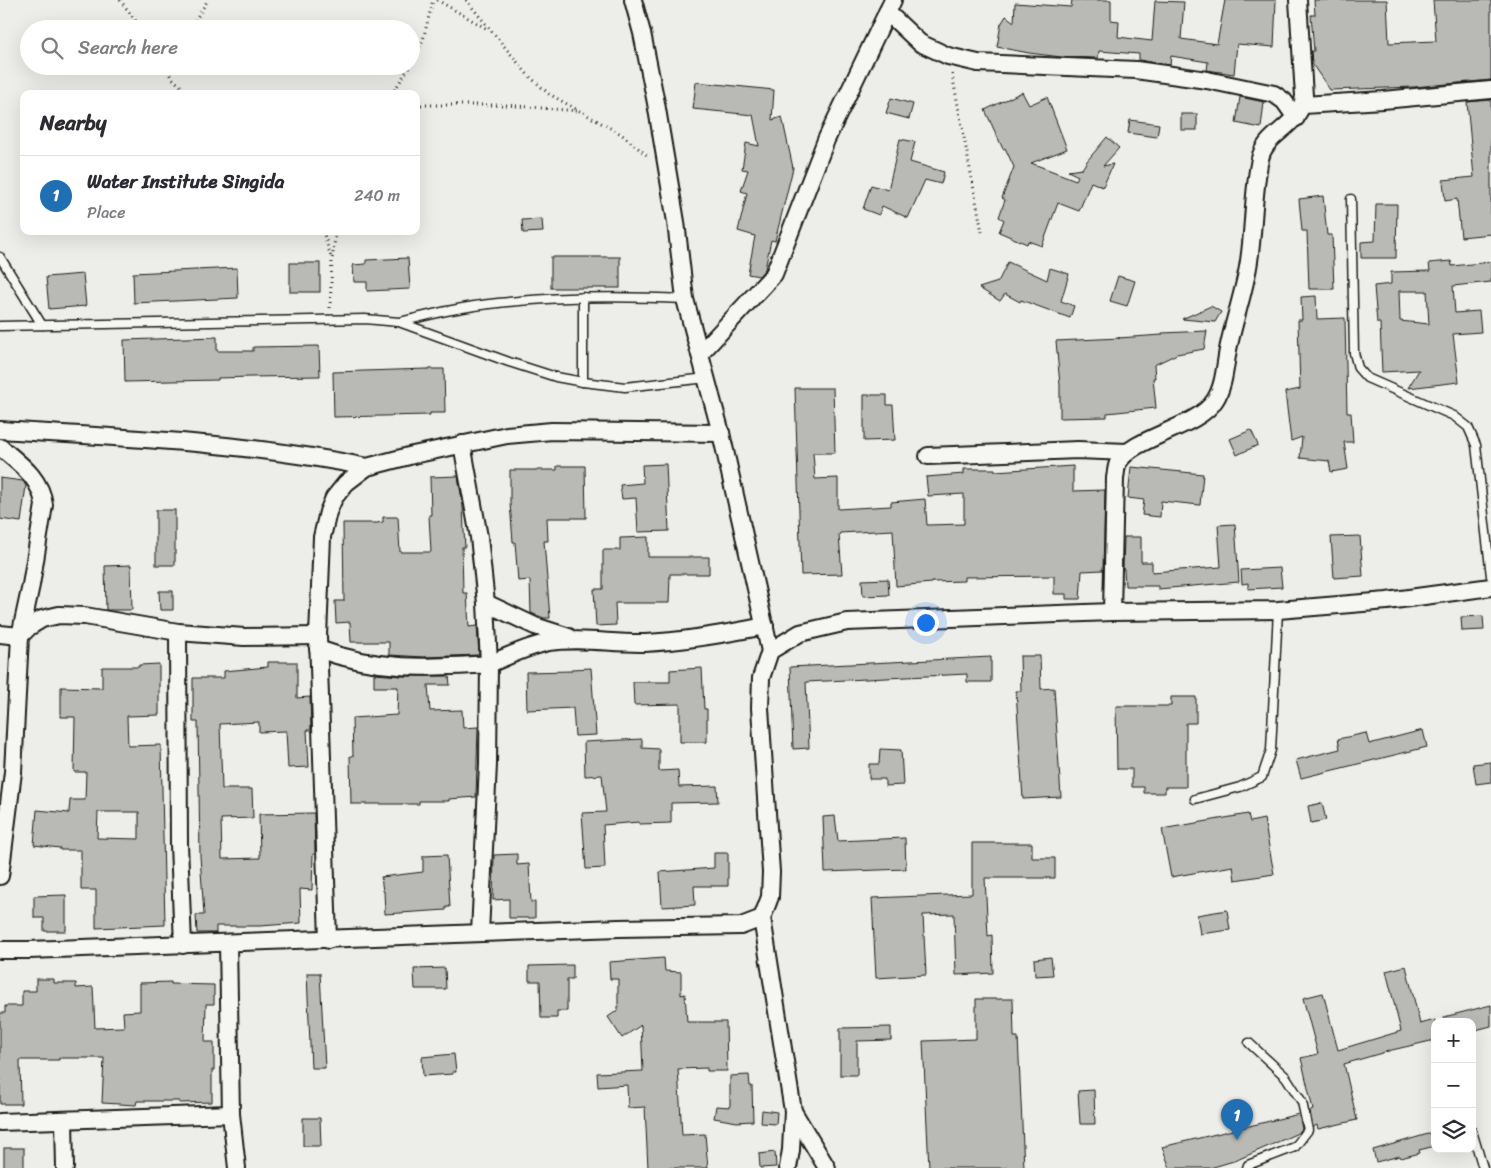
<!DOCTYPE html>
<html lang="en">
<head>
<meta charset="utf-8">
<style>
  body { margin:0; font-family:Sriracha,sans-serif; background:#f7f7f7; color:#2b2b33 }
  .controls { position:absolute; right:15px; bottom:15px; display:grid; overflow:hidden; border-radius:10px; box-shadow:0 5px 20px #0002 }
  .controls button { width:45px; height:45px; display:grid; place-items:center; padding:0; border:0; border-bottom:1px solid #e1e1e2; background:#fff; color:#2b2b33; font:25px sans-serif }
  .you { position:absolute; left:925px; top:622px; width:18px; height:18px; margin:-12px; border:4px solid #fff; border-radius:50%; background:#1a73e8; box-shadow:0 0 0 8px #1a73e833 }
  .badge { display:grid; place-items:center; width:32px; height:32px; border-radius:50%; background:#1f6fb2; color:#fff; font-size:16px; font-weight:700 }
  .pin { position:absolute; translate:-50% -41px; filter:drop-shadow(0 1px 2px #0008) }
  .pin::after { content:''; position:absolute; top:26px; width:18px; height:15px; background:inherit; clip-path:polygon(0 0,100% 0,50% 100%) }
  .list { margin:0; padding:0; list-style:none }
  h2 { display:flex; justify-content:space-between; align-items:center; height:65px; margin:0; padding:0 20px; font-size:21px }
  h2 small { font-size:16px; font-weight:400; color:#7c7c81 }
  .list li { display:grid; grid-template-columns:32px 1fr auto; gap:15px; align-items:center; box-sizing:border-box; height:80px; padding:0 20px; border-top:1px solid #e1e1e2 }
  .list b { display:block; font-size:19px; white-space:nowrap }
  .list p { margin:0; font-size:16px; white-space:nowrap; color:#7c7c81 }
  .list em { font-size:16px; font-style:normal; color:#7c7c81 }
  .icon { flex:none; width:28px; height:28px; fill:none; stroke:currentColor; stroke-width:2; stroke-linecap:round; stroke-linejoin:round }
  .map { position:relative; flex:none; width:1491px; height:1168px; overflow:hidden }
  .search { position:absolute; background:#fff; box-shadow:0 5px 20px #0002; left:20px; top:20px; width:400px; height:55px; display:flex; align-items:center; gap:12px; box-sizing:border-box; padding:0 18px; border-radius:28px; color:#7c7c81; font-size:19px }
  .panel { position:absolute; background:#fff; box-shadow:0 5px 20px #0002; left:20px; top:90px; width:400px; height:145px; border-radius:10px }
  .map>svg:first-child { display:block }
  .building { fill:#b9b9b6; stroke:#1c1c1c; fill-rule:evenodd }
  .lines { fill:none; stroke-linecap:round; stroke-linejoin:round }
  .lane-casing { stroke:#1c1c1c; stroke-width:11 }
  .street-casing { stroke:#1c1c1c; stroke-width:20 }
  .path { stroke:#1c1c1c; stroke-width:3; stroke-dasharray:1 4; stroke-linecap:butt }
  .lane { stroke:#f6f6f2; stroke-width:8 }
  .street { stroke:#f6f6f2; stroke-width:16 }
</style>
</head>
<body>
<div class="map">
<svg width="1491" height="1168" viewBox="0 0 1491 1168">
  <rect width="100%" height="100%" fill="#edede9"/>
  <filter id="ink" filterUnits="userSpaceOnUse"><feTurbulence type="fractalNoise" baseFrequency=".02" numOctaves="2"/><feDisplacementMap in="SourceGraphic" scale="10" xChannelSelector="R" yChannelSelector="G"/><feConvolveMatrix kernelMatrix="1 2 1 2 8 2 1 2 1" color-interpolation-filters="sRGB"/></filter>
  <g filter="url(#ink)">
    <g class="building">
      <polygon points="1072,0 1111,0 1111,20 1119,21 1118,37 1152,41 1155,1 1184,2 1181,39 1217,44 1225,0 1276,0 1274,47 1237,44 1234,74 1207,70 1208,62 1171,56 1170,65 1139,60 1139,54 1099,51 1098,58 1061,57 1029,53 997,47 1001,24 1006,16 1014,22 1015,3 1071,7"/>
      <polygon points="1314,0 1387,0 1389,43 1436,41 1433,0 1491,0 1491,80 1414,87 1330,90 1312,64 1311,51 1314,51 1311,15 1315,15"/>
      <polygon points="696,82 774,90 772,120 782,117 793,168 775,241 771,240 765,269 759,276 748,274 755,236 738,231 747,193 741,191 748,170 742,169 746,143 759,146 753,115 693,109"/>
      <polygon points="1022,92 1029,105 1047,97 1067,149 1031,163 1076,180 1078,176 1068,171 1082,169 1087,161 1107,137 1119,148 1103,166 1113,164 1103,187 1091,182 1079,211 1058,203 1042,246 1028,241 1027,244 999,232 1004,220 999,217 1005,200 1002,198 1014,167 1005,148 1003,149 985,110"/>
      <polygon points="1240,97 1264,102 1261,128 1236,123"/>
      <polygon points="891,98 913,104 909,119 886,113"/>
      <polygon points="1491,100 1491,234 1461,237 1457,199 1445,201 1443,180 1474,177 1467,102"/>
      <rect x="1181" y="114" width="16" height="16"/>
      <polygon points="1130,120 1159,124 1157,137 1128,133"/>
      <polygon points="900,139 915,142 910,162 944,172 941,184 925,180 908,218 882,206 879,215 863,209 871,185 888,190"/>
      <polygon points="1323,196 1327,235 1332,235 1334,289 1309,289 1307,231 1302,231 1299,199"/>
      <polygon points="1376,204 1397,204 1396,258 1361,258 1361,242 1375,241"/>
      <polygon points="542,219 543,232 523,233 522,220"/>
      <rect x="551" y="257" width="69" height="31"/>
      <polygon points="408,258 410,289 367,291 367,282 354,282 353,265 366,264 366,260"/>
      <path d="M1451,261L1452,266L1491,262V282L1453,286L1455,313L1479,311L1481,332L1453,334L1459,382L1408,388L1419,370L1382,372L1380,323H1377L1374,286L1391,284V272L1430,271L1429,263ZM1399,291H1427L1429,324L1400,321Z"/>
      <polygon points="1008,262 1047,280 1050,268 1069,274 1061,301 1074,306 1070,318 1021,300 1020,302 1005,294 1000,301 979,288 998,282"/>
      <rect x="290" y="263" width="30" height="29"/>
      <polygon points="237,268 238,298 134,303 133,273"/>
      <polygon points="83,274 86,306 49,309 46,277"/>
      <polygon points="1118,276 1135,281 1127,306 1110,301"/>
      <polygon points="1316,296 1317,319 1345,318 1347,413 1351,413 1353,442 1344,442 1348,469 1331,472 1329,461 1300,458 1302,437 1291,441 1285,392 1300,389 1298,320 1302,320 1301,297"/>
      <polygon points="1211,306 1221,312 1215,322 1182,319"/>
      <polygon points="1207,331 1204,349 1177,354 1154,365 1155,378 1153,378 1156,408 1107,413 1107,417 1060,418 1060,385 1056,341 1120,338 1118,338 1162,335 1162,333"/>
      <polygon points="217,337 217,351 253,351 253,347 319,346 320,376 251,377 218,378 218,380 125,382 124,340"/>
      <polygon points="427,369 444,369 445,413 430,413 430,415 334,417 333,372"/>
      <polygon points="795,388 833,388 835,453 813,453 815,479 838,478 838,509 891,506 891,502 925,499 927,525 964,524 964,494 928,496 926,477 964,474 964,469 995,469 995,471 1073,466 1073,491 1105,490 1103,570 1082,571 1080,599 1066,599 1066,594 1054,594 1054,576 964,577 964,581 932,582 932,583 896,586 893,530 840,533 839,535 842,574 801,575"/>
      <polygon points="864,395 887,395 887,405 893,405 895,440 864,441"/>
      <polygon points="1251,430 1258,445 1237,455 1230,439"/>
      <polygon points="666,464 669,531 638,532 636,498 622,499 620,485 643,483 642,465"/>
      <polygon points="557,466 585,466 586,518 547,518 548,541 544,541 550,618 544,618 531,613 530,580 518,581 515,542 513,542 510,503 510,470 557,470"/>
      <polygon points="1131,467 1203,474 1200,505 1161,501 1160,517 1142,515 1144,500 1128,498"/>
      <polygon points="458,476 463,506 464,531 465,547 462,547 463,593 467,593 469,627 477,626 479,655 424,657 389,655 389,642 351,642 350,622 336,623 335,601 344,601 343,523 377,523 383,522 383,517 398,517 400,552 431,552 429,515 431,515 430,477"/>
      <polygon points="0,478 23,481 26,486 21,522 0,519"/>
      <rect x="156" y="510" width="19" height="55"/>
      <polygon points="1235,524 1239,582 1158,589 1158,586 1125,586 1124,569 1123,569 1124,537 1141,537 1141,562 1152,562 1152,572 1221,567 1218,525"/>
      <polygon points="1360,536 1363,576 1334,578 1331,537"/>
      <polygon points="648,537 648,557 709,557 709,574 670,574 669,603 615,603 616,625 596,626 594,589 603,589 603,550 620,550 620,538"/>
      <polygon points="131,565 132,610 106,610 105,566"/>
      <polygon points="1280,568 1282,587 1248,589 1248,583 1242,584 1241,570"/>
      <polygon points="888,579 889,595 863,596 862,580"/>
      <polygon points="159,591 173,591 173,610 160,610"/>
      <polygon points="1483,616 1484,630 1462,631 1461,617"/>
      <polygon points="1020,656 1040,656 1041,689 1054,688 1061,797 1023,799 1016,691 1021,691"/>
      <polygon points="991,657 991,682 967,682 967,674 806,682 809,748 793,749 790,667"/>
      <polygon points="268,662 297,662 297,698 310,697 311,730 307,730 309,767 288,768 286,731 259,732 259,722 220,724 222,789 252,789 253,818 221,819 222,859 260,858 259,814 314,813 315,854 313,854 312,890 300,889 301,923 260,926 216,926 216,933 197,933 196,915 204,915 200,856 198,722 193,722 193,678 224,678 224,671 268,667"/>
      <path d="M159,664V715L127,716L128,746L161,745L165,925L96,928V890H81V850H60V848L34,845L37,810L69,813L70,800H85L86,772H74L75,717H61V687L102,688V667H139V665ZM98,812H139V839L97,838Z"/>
      <polygon points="591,668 596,735 575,736 573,708 527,710 526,672 572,671 572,669"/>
      <polygon points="702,668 704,709 707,709 707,742 680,742 680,704 634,705 633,682 670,682 670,670"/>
      <polygon points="374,674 402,676 449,676 450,685 428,685 430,711 462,710 463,728 478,727 476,797 449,799 449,801 419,801 419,804 351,804 350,756 353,756 352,718 397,715 398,687 374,687"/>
      <polygon points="1171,697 1196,697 1196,723 1186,723 1186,787 1165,787 1165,793 1144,793 1144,787 1132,787 1132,769 1117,769 1116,706 1171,706"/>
      <polygon points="1423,730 1427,747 1301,778 1296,760 1340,749 1338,739 1366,733 1369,744"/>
      <polygon points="642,739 642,748 659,749 659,771 678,770 679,787 717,786 718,802 671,803 671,823 639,824 639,822 603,825 605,868 586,869 582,813 606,812 602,775 585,776 584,742"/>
      <polygon points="880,749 901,750 903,785 885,786 885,779 869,779 869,764 879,764"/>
      <polygon points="1491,762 1491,782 1476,784 1473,764"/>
      <polygon points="1322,803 1326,820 1311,823 1308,806"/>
      <polygon points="1248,814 1250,822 1264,819 1274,874 1235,880 1233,866 1171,877 1162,829"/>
      <polygon points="835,816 838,841 905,838 906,869 825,872 823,817"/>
      <polygon points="972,843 1032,843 1032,858 1055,858 1055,878 985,878 988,936 992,935 993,973 956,975 954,914 923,915 926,975 876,978 872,898 972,894"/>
      <polygon points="714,853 728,853 728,886 694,886 695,905 662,907 660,872 714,868"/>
      <polygon points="517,854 517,865 529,864 531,902 535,902 535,918 509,918 509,899 493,900 494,855"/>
      <polygon points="447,855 450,907 446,907 446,910 385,914 384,891 383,891 381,877 423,872 423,856"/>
      <polygon points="66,895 66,931 44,931 44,918 34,918 34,896"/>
      <polygon points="1227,910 1230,930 1200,934 1197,915"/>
      <polygon points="1051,957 1053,975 1035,976 1034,959"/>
      <polygon points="664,958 665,971 681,972 681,995 685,994 687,1022 726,1022 727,1071 707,1071 707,1068 678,1069 682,1135 705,1134 708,1168 648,1168 645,1107 628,1108 627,1085 598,1087 597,1073 643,1071 641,1025 622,1038 608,1017 618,1010 618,979 610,979 609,962"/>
      <polygon points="573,965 573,979 567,979 567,1011 557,1011 557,1018 541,1018 540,981 529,981 529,966"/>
      <polygon points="1406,966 1420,1024 1435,1020 1435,1040 1392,1050 1344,1064 1357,1120 1318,1129 1317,1125 1313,1127 1310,1111 1313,1110 1301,1058 1318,1054 1303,998 1323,993 1338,1050 1401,1031 1386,971"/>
      <polygon points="445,968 446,989 415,989 414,969"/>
      <polygon points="307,973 320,973 325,1068 311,1068"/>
      <polygon points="36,979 54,979 54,983 76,983 76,988 93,987 95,1028 124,1027 123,1012 140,1011 140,983 171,982 171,984 214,985 214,1004 206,1004 205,1042 214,1042 214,1070 212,1070 212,1102 179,1103 179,1101 137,1101 136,1105 102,1103 104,1058 59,1058 59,1060 20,1060 21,1104 0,1104 0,1013 5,1013 5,1006 22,1006 22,991 36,991"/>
      <polygon points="976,999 1013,999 1014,1037 1018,1037 1024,1168 929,1168 923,1041 976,1039"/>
      <polygon points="1491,1005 1491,1026 1472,1031 1472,1022 1445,1022 1444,1017"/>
      <polygon points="891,1027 891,1040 857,1041 857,1075 840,1075 840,1028"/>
      <polygon points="454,1054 456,1072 452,1072 453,1074 423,1076 422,1057"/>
      <polygon points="749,1075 750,1086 752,1086 753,1121 737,1122 714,1118 716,1106 730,1107 730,1076"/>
      <polygon points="1094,1090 1095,1124 1080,1124 1078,1091"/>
      <polygon points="762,1110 777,1112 776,1124 761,1123"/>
      <polygon points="1299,1114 1302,1129 1298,1133 1237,1160 1210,1168 1170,1168 1162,1147"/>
      <polygon points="303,1118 320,1118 321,1146 303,1146"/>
      <polygon points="1435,1132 1435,1146 1419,1150 1420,1153 1401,1158 1400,1156 1376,1162 1373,1150"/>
      <rect x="4" y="1148" width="20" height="20"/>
      <polygon points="775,1152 776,1167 760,1168 759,1154"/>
    </g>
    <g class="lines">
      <defs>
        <g id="lane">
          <polyline points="1351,199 1354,353 1358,368 1367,378 1454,416 1468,427 1476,445 1491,576"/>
          <polyline points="0,257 42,325"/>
          <polyline points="583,297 583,382"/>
          <path d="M400,322C433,314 465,306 498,303C560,296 623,296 685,299"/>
          <polyline points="0,326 365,319 399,322 509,362 556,377 583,382 625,387 707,378"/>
          <polyline points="1195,799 1240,787 1262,777 1271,750 1278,610"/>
          <polyline points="1472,1131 1483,1168"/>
          <polyline points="1247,1168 1248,1165 1295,1147 1308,1130 1302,1102 1286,1077 1249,1043"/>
        </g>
        <g id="street">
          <polyline points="633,0 642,33 656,103 676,222 685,299 721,433 770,651"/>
          <polyline points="887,12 920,43 948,56 978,63 1136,70 1207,80 1274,94 1284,101 1296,118"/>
          <polyline points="1303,105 1383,100 1491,90"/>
          <polyline points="700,354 774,274 826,140 893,0"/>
          <path d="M0,430C123,438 246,442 367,467"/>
          <path d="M0,447C20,464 41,478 44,505L31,585L20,636L0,634"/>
          <polyline points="928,456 1078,450 1127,452"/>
          <polyline points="486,603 535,626 569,637"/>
          <path d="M1112,612L1115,478C1116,473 1116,467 1118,463C1133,436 1197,429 1215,400C1225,385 1225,362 1229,345C1235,317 1245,289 1249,261C1254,227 1253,192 1260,159C1265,132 1301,127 1304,96L1298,0"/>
          <polyline points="178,632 179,844 183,945"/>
          <path d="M318,649C378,671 427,668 489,664L486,603L479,537L462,444"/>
          <polyline points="0,876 13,772 20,636 29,627 42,619 59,615 85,616 178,632 244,637 318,636"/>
          <polyline points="762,918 793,1111 791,1150 788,1168"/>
          <path d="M480,933L488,764L489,664C509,656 528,646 550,642C581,637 613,644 645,643C685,641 725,634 765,626"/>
          <polyline points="328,940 318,636 322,537 328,512 334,498 346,483 367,467 413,455 507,435 552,431 721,433"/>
          <polyline points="228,943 231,1114 237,1168"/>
          <polyline points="0,950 29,950 619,928 741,926 762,918 770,897 771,872 760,708 761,678 770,651 800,633 847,622 1112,612 1278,610 1387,601 1491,587"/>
          <polyline points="793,1111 827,1168"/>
          <polyline points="64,1120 65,1168"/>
          <polyline points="0,1122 231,1114"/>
        </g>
      </defs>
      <use href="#lane" class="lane-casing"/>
      <use href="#street" class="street-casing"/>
      <g class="path">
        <polyline points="120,0 142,29"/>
        <polyline points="437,0 489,30"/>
        <polyline points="466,0 528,75 549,94 621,134 649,157"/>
        <polyline points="190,29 208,0"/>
        <polyline points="411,65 423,40 433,0"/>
        <polyline points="165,66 171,77 189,94"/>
        <polyline points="952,74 982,232"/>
        <polyline points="392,94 410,66"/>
        <polyline points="416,105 505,105 578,111"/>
        <polyline points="323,231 331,257"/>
        <polyline points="330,308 332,260 336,231"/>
      </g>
      <use href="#lane" class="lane"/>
      <use href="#street" class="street"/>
    </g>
  </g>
</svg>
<div class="controls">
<button>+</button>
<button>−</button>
<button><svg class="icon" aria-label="layers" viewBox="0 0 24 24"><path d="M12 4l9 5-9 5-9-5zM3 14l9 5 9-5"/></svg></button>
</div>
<div class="you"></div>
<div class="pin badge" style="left:1237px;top:1140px">1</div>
<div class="search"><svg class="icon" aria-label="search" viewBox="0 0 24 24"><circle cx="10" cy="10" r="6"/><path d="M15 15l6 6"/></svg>Search here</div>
<section class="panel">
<h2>Nearby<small></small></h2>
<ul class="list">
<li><span class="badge">1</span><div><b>Water Institute Singida</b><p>Place</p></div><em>240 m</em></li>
</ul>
</section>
</div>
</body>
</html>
